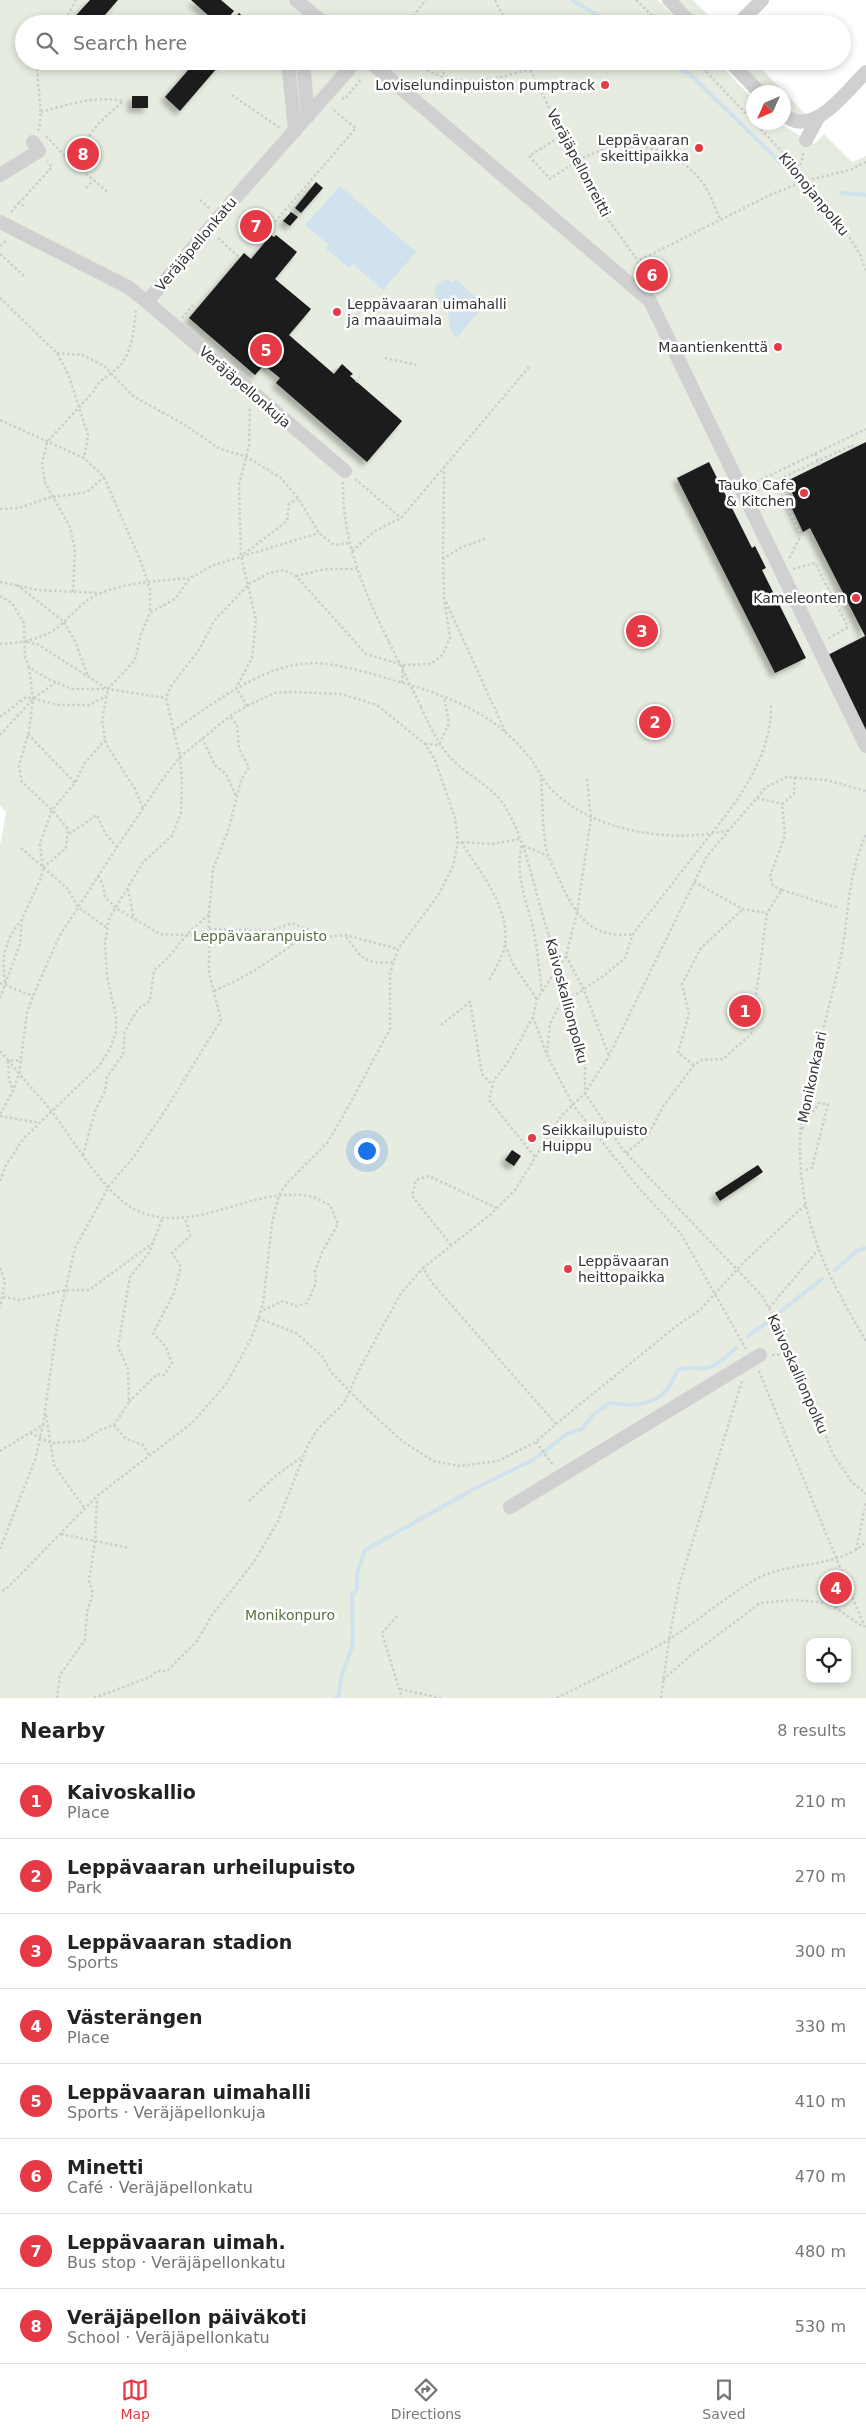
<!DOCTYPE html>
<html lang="en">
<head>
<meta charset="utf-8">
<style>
  body { margin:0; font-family:"DejaVu Sans",sans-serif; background:#f2f2f2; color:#222 }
  .controls { position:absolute; right:15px; bottom:15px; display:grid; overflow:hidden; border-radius:10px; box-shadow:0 2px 8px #0003 }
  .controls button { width:45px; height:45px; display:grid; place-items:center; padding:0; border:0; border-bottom:1px solid #e0e0e0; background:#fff; color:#222; font:25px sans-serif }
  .compass { position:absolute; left:746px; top:85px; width:45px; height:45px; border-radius:50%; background:#fff; box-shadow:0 2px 8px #0003; rotate:225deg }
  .you { position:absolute; left:366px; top:1150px; width:18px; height:18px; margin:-12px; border:4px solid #fff; border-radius:50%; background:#1a73e8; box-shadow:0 0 0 8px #1a73e833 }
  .badge { display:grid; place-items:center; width:32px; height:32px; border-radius:50%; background:#e63946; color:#fff; font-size:16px; font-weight:700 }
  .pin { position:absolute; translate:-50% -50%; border:2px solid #fff; box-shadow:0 1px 5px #0006 }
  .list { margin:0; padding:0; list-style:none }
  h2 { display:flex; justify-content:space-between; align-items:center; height:65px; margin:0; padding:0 20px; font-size:21px }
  h2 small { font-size:16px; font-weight:400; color:#767676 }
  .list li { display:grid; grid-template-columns:32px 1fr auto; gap:15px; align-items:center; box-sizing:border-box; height:75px; padding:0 20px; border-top:1px solid #e0e0e0 }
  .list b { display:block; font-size:19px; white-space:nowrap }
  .list p { margin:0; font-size:16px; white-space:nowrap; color:#767676 }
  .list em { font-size:16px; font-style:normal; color:#767676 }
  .icon { flex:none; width:28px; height:28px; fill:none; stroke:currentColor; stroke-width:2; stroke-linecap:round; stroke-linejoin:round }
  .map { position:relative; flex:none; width:866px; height:1698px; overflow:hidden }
  .search { position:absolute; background:#fff; box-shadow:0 2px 8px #0003; left:15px; right:15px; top:15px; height:55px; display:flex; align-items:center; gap:12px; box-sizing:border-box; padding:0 18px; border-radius:28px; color:#767676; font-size:19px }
  .sheet { height:665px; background:#fff }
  nav { display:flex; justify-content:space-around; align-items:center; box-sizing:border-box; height:70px; border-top:1px solid #e0e0e0; background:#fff; font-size:14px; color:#767676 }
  nav a { display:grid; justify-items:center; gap:2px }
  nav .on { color:#e63946 }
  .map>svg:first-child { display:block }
  .green { fill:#e6ecdf; fill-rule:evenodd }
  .water { fill:#cfe2ee }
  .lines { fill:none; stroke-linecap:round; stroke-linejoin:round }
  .stream { stroke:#cfe2ee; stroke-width:4 }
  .building { fill:#1a1a1a; filter:url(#shadow) }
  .path { stroke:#cdcdcd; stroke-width:2.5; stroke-dasharray:2.5 2.5; stroke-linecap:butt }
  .minor { stroke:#d0d0d0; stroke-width:14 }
  .path-bridge { stroke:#cdcdcd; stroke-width:2.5; stroke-dasharray:2.5 2.5; stroke-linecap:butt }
  .poi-dot { fill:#e63946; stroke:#fff; stroke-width:2 }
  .labels { text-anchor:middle; stroke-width:5; stroke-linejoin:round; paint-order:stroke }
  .poi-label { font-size:14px; fill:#333; stroke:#fff; text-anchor:end }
  .street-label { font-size:14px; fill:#333; stroke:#fff }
  .park-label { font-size:14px; fill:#56703f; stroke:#fff }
</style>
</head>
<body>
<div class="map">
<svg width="866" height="1698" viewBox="0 0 866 1698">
  <defs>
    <filter id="shadow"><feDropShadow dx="-4.5" dy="4.5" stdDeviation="2.5" flood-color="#0004"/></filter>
  </defs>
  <rect width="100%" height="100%" fill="#fff"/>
  <g class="green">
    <path d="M0,0H658L681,24H24V61H717L753,99L754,122L779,123L814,144L824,134L852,162L866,156V1698H0V845L6,813L0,805ZM810,1642H847V1679H810Z"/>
    <polygon points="679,0 693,0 717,24 702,24"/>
    <polygon points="738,61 754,61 806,115 793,117 784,107 784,92 769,92"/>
  </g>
  <g class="water">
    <polygon points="340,186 416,252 383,290 353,264 349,268 326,249 329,245 305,225"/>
    <polygon points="445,279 453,282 456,279 484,305 457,338 450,328 448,311 435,295 436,285"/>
  </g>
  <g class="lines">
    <g class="stream">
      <polyline points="572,0 612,24"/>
      <polyline points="669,61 693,77 785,167"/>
      <polyline points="842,193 866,195"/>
      <polyline points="835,1270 857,1251 866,1248"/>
      <polyline points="781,1311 822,1279"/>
      <polyline points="748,1336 769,1321"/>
      <path d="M336,1698L339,1695L341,1678L353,1644L352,1595L357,1589V1574L365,1550L474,1489L533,1460L567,1434L582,1429L593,1415L609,1403C629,1406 654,1407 668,1388C672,1382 674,1376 678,1370C689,1366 694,1369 705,1368C717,1366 727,1356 736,1348"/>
    </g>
  </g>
  <g class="building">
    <polygon points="90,0 118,0 97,24 77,24 72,20"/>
    <polygon points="191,0 221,0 234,11 226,20 230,23 239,13 251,24 218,24"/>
    <polygon points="196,61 223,61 180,111 165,97"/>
    <rect x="132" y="96" width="16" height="12"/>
    <polygon points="316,182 323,188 301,213 295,208"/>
    <polygon points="291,212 298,217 290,226 283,221"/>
    <polygon points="271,235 274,237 276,235 297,252 275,279 311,309 289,335 334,374 342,364 353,374 350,376 402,421 367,462 276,383 280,378 264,365 255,375 189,318 244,253 251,259"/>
    <polygon points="652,267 658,281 653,283 646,270"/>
    <polygon points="866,442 866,734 826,656 865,636 810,528 803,532 788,500 794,497 787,481"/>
    <polygon points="709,462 752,548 755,546 766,568 762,570 806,658 775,673 677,478"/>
    <polygon points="512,1150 521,1156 514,1166 505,1160"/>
    <polygon points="758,1165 763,1172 720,1201 715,1193"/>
  </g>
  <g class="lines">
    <g class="path">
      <polyline points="495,0 507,24"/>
      <polyline points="636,0 661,24"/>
      <polyline points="63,24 76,0"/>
      <polyline points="407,24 426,0"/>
      <path d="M415,61C449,91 490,81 530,69"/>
      <polyline points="433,61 448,78"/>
      <polyline points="526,61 597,204 638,261"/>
      <polyline points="696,61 754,122"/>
      <polyline points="705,71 715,61"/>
      <polyline points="232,95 280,128"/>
      <polyline points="342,98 345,99 361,79"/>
      <path d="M41,112C66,105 97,95 123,101"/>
      <polyline points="754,122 799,170 805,181 843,227 860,254 866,271"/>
      <path d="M38,131C45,109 35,85 38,61"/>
      <path d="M563,135L529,156L550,179C565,169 580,158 597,152C637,137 683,151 706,188C712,197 715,209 720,219"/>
      <polyline points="46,136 64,155 108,192"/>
      <polyline points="629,147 631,155"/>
      <polyline points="71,160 99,123 123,101"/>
      <polyline points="799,170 804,151"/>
      <polyline points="86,188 93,180"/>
      <polyline points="200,200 210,209"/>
      <polyline points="19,203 52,167 47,161"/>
      <polyline points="11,212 19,203 26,207"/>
      <polyline points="275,222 356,128 331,108"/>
      <polyline points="218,238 240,258"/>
      <polyline points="0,246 7,240"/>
      <polyline points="0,254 24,276"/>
      <polyline points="643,278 638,261 772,194 805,181 850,170 866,162"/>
      <polyline points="0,298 57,353 69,376 88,435 84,458"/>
      <polyline points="355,316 371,296"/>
      <polyline points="182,318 193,305"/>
      <polyline points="57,353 83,355 104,366 133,396 185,425 220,449 245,456 280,477 298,498 319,533 334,545 349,543"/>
      <polyline points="385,358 416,365"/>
      <polyline points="356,382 360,377"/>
      <polyline points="0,420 84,458 104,477 141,562 150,589 150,613"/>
      <polyline points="815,454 820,465"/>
      <polyline points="355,479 401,518"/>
      <polyline points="775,481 852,445 853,448"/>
      <path d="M343,482C342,540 364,592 389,642"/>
      <polyline points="752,484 866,429"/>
      <polyline points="759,491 758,490 775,481 785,502 788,500"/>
      <polyline points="785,502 801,535 789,559"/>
      <polyline points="0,509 19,508 48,498 87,492 104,477"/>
      <polyline points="352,551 375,531 401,518 529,367"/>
      <polyline points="244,554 287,521 289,504 298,498"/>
      <polyline points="443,559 444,468"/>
      <polyline points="793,569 815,563 848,627 827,639"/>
      <polyline points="296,576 326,569 357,569"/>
      <polyline points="0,582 38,590 98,593"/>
      <polyline points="17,585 63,621 75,641 88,676"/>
      <path d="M73,592L75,550L70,527L45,483L42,464L47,442L94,391C100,377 117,373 124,360C133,346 134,326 136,310"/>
      <polyline points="0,596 12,603 24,623 25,657 29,667 48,679 72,689 108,689 166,698"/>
      <polyline points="446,602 505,731"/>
      <polyline points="27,642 37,644 106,688"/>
      <path d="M0,644C17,643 34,641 49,633C68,623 79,601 101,593C129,582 159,581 189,578"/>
      <polyline points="29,667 33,699 29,731 19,766 22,782 52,810 68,829 66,848 43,868"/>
      <polyline points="402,683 403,665"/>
      <polyline points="247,706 236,688 252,658 256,620 241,556 239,485 249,446 250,406"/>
      <path d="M421,707C431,729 440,749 458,765C473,778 493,788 504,805C528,843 534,893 549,935"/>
      <polyline points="0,717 26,697 59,705 89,705 107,696"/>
      <path d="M173,731C212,704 262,665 311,663C341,663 374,675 403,683C438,693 476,707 504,731C513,739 523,749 531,759C538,769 542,780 552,790C593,832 673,844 729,830"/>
      <polyline points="28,734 75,783"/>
      <polyline points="0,735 33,699 56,682"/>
      <polyline points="202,738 215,765 226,774 236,796"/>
      <polyline points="425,744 439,745 449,723 444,697"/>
      <path d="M541,779C543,801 542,826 546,848C548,858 554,868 558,877C574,912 589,940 633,934"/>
      <polyline points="587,779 591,818 577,913 566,956 537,999 533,1017 547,1055 573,1105 638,1187 681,1234 746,1349"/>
      <polyline points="757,798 782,804"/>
      <polyline points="143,808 135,789 106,744 102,720 108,689 135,660 141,634 150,613 175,599 190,578 214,565 319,533"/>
      <polyline points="69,834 97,815 105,833 117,847"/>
      <path d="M866,835C847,874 849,919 840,961C832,995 823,1030 814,1064C808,1088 801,1114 800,1138C798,1219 826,1274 866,1341"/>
      <path d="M461,842C480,872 510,907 505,945C503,957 494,970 489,981"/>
      <polyline points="462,842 492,844 520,839"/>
      <polyline points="21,848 67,888 78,907 107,928"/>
      <polyline points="98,876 103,885 105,897 116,908 160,934 209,936"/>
      <polyline points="694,882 743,909 767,913"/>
      <polyline points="128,889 134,919"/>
      <polyline points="782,890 773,886 770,876 785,836 782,804 794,794 795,777"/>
      <polyline points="209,929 270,931 292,923 326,937 345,935 398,949"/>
      <path d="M346,937C362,958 365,965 393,962"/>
      <polyline points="505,945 514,966 537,999"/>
      <polyline points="566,956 584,990 609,1056"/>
      <path d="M5,982C1,956 5,942 21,920"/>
      <polyline points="0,983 33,996"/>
      <path d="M214,991C249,976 279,956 309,931"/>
      <path d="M542,991C539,972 538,952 534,933C528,903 514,876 522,845L548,856"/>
      <polyline points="0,998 20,944 22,919 41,878 43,868 40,844 52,810 75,783 84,764 105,740"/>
      <polyline points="533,1017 510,1059 494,1080 489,1100 535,1157"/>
      <polyline points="441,1025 470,1002 482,1074 492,1085"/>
      <polyline points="578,1033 585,1066 585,1093 623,1150 763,1297 793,1354 833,1454 852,1482 866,1494"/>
      <polyline points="0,1051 8,1060 22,1061"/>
      <path d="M547,1053L550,1024L559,1006L606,974L625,958L633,934C654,907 675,880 696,853C730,810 773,761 771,703"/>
      <path d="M8,1060C22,1078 38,1094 52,1112C73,1139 106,1197 138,1211C195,1236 251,1186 309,1196C316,1197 323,1202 330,1205L338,1224L323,1250L315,1271L316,1283L307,1303L297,1306L283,1301L262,1311"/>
      <polyline points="8,1061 9,1079 13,1090"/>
      <polyline points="694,1065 678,1053 689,1014 682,984 701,948 743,909"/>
      <polyline points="0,1114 13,1091 19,1074 27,1013 33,996 59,937 117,847 162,780 180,757 230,716 247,706 274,693 290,692 341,694 377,705 425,744 435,760 455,818 458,842 453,866 439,894 398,949 390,973 390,1029 352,1100 328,1142 288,1182 279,1195 272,1223 263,1304 252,1337 227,1383 193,1422 97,1496 22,1573 6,1589 0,1592"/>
      <polyline points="0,1116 40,1123"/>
      <polyline points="802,1129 819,1103 828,1104 812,1168 803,1171"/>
      <polyline points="626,1153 648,1135 664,1105 694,1065 702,1060 723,1059 751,1034 767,913 782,890 838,908"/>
      <path d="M83,1155L95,1111L105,1091L107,1077L123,1054L125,1031L138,1009L150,1001L154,970C168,960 175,948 186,936C193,928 202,921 209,914"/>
      <polyline points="0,1181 6,1165 24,1138 99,1066 110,1049 116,1031 116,1016 107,977 105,943 109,919 143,862 172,836 181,813 182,781 180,757 166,698 171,686 199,650 214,621 249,584 269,573 284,570 296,576 366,654 403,665 431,664 443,654 450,638 444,598 443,559 460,548 487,538"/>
      <polyline points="451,1245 412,1196 416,1180 429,1176 497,1208"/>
      <polyline points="0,1268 5,1281 0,1308"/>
      <polyline points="3,1297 20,1300 66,1290 89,1290 153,1243"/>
      <polyline points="769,1308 818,1250"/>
      <polyline points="258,1318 296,1333 322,1356 331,1372 367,1409 402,1441 433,1461 459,1466 498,1461 536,1442 556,1424 675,1327 700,1310 744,1262 806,1204"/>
      <polyline points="772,1355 793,1354"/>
      <polyline points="759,1371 866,1630"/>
      <polyline points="129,1402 157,1374 164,1375 172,1363 166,1347 153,1333 174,1293 181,1267 172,1253 190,1236 185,1218"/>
      <polyline points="46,1415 54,1465 85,1509"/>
      <polyline points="556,1424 433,1284 423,1268 491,1214 515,1190 561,1116 585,1093 609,1056 707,856 766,787 787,777 826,780 866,791"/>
      <polyline points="114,1425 126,1439 143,1445 149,1455"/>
      <polyline points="30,1433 51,1443 83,1441 100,1430 114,1425 129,1402 128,1369 118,1347 130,1277 149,1253 162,1219"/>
      <polyline points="536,1442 553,1465"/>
      <polyline points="0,1451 43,1425 57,1326 75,1248 109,1186 135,1155 168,1106 221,1020 209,973 209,914 213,869 229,828 241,780 249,767 239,749 237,725 231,717"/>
      <polyline points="249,1501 278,1474 302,1457"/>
      <polyline points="61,1534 130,1548"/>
      <polyline points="0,1549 35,1460 43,1425"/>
      <polyline points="856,1550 866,1502"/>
      <polyline points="397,1616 382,1633 402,1698"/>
      <polyline points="663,1680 691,1655 760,1603 793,1600 829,1603 863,1627"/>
      <polyline points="400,1689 441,1698"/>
      <polyline points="57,1698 60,1675 85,1640 87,1612 93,1593 89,1581 95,1541 97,1498"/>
      <polyline points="94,1698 150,1677 157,1671 167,1671 197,1641 212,1615 254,1562 278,1521 308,1445 317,1430 344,1403 362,1364 401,1293 423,1268"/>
      <path d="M557,1698C594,1679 633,1661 668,1640C698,1621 725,1597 756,1579C791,1560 835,1570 866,1542"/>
      <polyline points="661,1698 669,1640 679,1585 742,1381"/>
    </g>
    <g class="minor">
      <polyline points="296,0 325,24"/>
      <polyline points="669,0 692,24"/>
      <polyline points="738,24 762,0"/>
      <polyline points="288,61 295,131"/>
      <polyline points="303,61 308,116"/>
      <polyline points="369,61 650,301 866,746"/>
      <polyline points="729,61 759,92"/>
      <path d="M784,115C814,139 846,91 866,72"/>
      <polyline points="806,140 818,118"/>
      <polyline points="0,175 39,151 33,142"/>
      <polyline points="0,222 128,287 147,302 229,205 356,61"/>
      <polyline points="147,302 345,471"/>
      <polyline points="510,1507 760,1355"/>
    </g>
    <g class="path-bridge">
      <polyline points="389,642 421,707"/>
      <polyline points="549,935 578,1033"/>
    </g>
  </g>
  <g class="poi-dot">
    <circle cx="605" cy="85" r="5"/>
    <circle cx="699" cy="148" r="5"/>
    <circle cx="337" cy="312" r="5"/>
    <circle cx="778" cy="347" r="5"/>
    <circle cx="804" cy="493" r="5"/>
    <circle cx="856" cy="598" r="5"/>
    <circle cx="532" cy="1138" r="5"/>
    <circle cx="568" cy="1269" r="5"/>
  </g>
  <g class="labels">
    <g class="poi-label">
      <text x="595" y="90">Loviselundinpuiston pumptrack</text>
      <text x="689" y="145">Leppävaaran<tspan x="689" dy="16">skeittipaikka</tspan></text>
      <text x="347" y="309" text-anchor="start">Leppävaaran uimahalli<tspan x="347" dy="16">ja maauimala</tspan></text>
      <text x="768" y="352">Maantienkenttä</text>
      <text x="794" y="490">Tauko Cafe<tspan x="794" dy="16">&amp; Kitchen</tspan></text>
      <text x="846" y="603">Kameleonten</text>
      <text x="542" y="1135" text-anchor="start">Seikkailupuisto<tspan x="542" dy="16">Huippu</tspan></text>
      <text x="578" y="1266" text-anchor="start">Leppävaaran<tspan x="578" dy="16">heittopaikka</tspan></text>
    </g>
    <g class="street-label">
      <text transform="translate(579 163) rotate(62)" y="5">Veräjäpellonreitti</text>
      <text transform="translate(814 194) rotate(51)" y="5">Kilonojanpolku</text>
      <text transform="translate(196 244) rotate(-50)" y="5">Veräjäpellonkatu</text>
      <text transform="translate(245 387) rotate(41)" y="5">Veräjäpellonkuja</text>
      <text transform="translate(567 1001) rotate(75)" y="5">Kaivoskallionpolku</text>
      <text transform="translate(812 1077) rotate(-78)" y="5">Monikonkaari</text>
      <text transform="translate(798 1374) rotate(66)" y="5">Kaivoskallionpolku</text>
    </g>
    <g class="park-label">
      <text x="260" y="941">Leppävaaranpuisto</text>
      <text x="290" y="1620">Monikonpuro</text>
    </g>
  </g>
</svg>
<div class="controls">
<button><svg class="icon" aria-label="locate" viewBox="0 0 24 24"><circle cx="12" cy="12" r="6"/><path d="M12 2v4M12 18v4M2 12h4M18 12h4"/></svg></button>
</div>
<svg class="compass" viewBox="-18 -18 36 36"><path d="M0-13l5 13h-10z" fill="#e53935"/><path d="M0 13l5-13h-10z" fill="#767676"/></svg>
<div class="you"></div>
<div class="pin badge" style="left:745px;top:1011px">1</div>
<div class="pin badge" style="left:655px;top:722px">2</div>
<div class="pin badge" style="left:642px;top:631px">3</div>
<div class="pin badge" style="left:836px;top:1588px">4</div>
<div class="pin badge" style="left:266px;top:350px">5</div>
<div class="pin badge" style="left:652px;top:275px">6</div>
<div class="pin badge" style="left:256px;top:226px">7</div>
<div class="pin badge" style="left:83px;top:154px">8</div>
<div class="search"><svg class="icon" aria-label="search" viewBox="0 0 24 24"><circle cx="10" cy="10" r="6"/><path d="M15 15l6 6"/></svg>Search here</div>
</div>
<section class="sheet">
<h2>Nearby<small>8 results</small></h2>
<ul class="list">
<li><span class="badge">1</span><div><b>Kaivoskallio</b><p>Place</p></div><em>210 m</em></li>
<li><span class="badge">2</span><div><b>Leppävaaran urheilupuisto</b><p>Park</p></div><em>270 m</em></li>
<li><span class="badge">3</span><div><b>Leppävaaran stadion</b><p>Sports</p></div><em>300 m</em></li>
<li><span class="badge">4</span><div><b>Västerängen</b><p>Place</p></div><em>330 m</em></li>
<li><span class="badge">5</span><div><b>Leppävaaran uimahalli</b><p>Sports · Veräjäpellonkuja</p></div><em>410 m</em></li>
<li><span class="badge">6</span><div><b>Minetti</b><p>Café · Veräjäpellonkatu</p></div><em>470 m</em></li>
<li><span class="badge">7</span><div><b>Leppävaaran uimah.</b><p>Bus stop · Veräjäpellonkatu</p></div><em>480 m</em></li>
<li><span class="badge">8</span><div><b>Veräjäpellon päiväkoti</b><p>School · Veräjäpellonkatu</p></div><em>530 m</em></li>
</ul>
</section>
<nav>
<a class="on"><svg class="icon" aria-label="map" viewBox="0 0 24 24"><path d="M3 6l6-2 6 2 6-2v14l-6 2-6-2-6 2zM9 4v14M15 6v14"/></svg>Map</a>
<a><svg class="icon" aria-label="directions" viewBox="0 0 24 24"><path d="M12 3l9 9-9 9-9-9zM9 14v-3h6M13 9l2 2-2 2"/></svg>Directions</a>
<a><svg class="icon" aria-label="saved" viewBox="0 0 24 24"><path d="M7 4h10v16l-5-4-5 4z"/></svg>Saved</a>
</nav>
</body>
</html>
